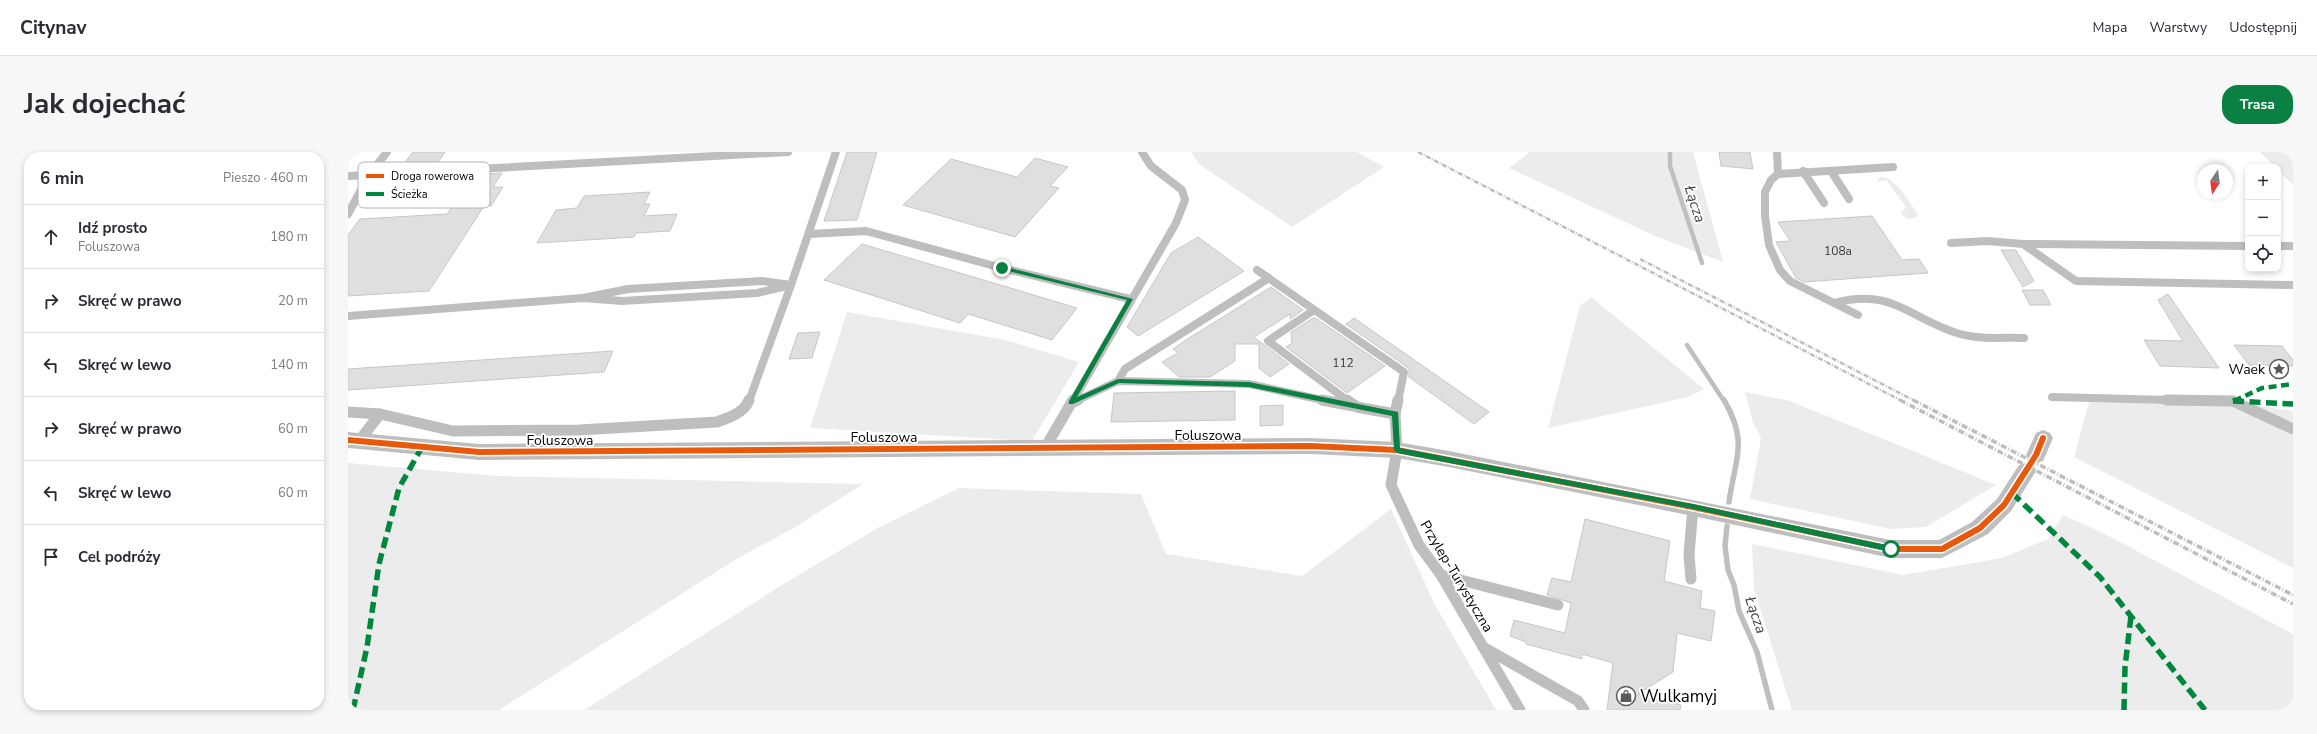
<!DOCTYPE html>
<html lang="pl">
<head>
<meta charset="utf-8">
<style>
  body { margin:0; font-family:"Nunito Sans",sans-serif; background:#f7f7f7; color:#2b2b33 }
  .controls { position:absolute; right:12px; top:12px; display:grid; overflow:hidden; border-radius:8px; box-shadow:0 2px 6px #0003 }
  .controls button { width:36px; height:36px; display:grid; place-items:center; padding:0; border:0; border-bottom:1px solid #e1e1e2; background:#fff; color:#2b2b33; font:20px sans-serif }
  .compass { position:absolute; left:1849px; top:12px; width:36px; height:36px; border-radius:50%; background:#fff; box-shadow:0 2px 6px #0003; rotate:193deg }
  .stop { position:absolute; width:12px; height:12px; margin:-9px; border:3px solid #0b8043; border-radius:50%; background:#fff }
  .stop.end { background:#0b8043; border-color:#fff; box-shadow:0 1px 4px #0008 }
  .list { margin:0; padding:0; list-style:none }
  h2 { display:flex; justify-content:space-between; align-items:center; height:52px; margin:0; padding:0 16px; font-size:17px }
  h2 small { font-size:13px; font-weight:400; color:#7c7c81 }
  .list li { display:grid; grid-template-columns:26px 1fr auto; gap:12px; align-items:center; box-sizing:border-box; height:64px; padding:0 16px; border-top:1px solid #e1e1e2 }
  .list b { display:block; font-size:15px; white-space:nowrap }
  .list p { margin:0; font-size:13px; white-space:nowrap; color:#7c7c81 }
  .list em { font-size:13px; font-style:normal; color:#7c7c81 }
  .icon { flex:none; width:22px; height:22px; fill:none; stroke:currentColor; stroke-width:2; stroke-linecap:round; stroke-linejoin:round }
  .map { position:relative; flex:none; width:1945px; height:558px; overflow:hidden; border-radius:16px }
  header { display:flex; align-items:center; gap:24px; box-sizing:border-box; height:56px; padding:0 20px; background:#fff; border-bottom:1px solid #e1e1e2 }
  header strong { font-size:19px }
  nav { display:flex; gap:22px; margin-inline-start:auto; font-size:14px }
  .intro { display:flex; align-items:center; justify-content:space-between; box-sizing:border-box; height:96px; padding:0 24px }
  h1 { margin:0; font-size:28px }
  .button { padding:10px 18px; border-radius:16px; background:#0b8043; color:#fff; font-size:14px; font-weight:700 }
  main { display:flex; gap:24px; padding:0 24px }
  aside { flex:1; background:#fff; border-radius:16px; box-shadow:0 2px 6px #0003 }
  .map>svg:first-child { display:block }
  .green { fill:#ececec }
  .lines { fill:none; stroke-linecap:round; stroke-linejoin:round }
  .stream-far1 { stroke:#bfbfbf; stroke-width:4.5 }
  .stream { stroke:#bfbfbf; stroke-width:5.5 }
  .building { fill:#dfdfdf; stroke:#c7c7c7 }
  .service-far1 { stroke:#bebebe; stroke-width:8 }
  .service { stroke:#bebebe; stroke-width:11 }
  .minor { fill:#bebebe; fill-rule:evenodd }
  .rail-far1 { stroke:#bebebe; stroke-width:2.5; stroke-dasharray:5 1.5 1 1.5; stroke-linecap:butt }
  .rail { stroke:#bebebe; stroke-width:3.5; stroke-dasharray:6 2 1 2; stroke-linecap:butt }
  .quiet-far1 { stroke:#00873e; stroke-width:4.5; stroke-dasharray:8 4.5; stroke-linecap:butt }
  .quiet { stroke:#00873e; stroke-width:5.5; stroke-dasharray:11 5.5; stroke-linecap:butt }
  .cycleway-casing { stroke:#fff; stroke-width:9 }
  .cycleway { stroke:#e8590c; stroke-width:6 }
  .route { fill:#0b8043 }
  .labels { text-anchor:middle; stroke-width:3.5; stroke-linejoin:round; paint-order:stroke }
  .number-label { font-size:12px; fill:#383838 }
  .poi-label { font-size:14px; fill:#000; stroke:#fff; text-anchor:end }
  .street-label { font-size:14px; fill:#000; stroke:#fff }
  .water-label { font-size:15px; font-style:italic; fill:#444; stroke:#fff }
  .near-poi-label { font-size:17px; fill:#000; stroke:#fff; text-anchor:start }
  .key { fill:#fff; stroke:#b2b2b2; stroke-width:1 }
  .key-label { font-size:11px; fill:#000 }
</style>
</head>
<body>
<header>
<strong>Citynav</strong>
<nav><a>Mapa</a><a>Warstwy</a><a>Udostępnij</a></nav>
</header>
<div class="intro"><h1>Jak dojechać</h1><a class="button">Trasa</a></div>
<main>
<aside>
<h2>6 min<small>Pieszo · 460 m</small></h2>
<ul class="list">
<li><svg class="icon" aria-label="ahead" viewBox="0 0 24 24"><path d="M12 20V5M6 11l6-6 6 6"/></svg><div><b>Idź prosto</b><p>Foluszowa</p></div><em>180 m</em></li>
<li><svg class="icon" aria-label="right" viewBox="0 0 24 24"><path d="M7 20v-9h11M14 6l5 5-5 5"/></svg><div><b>Skręć w prawo</b></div><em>20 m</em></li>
<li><svg class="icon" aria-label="left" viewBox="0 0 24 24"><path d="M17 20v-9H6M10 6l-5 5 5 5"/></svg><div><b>Skręć w lewo</b></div><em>140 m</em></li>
<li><svg class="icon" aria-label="right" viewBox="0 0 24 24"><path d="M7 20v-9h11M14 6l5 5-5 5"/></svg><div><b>Skręć w prawo</b></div><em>60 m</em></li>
<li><svg class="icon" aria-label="left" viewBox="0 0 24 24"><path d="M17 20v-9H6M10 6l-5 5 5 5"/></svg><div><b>Skręć w lewo</b></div><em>60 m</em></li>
<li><svg class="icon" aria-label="arrive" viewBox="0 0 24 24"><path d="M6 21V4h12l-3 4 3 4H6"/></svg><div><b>Cel podróży</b></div></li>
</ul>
</aside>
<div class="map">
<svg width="1945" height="558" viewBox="0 0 1945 558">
  <rect width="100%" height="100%" fill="#fff"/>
  <g class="green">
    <polygon points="843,0 1009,0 1036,15 944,75 851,12"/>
    <polygon points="1182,0 1345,0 1375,110 1307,84 1161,16"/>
    <polygon points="1912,0 1945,0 1945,33 1930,18 1930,15 1927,15"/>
    <path d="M1531,25C1548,24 1560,49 1569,61V65L1561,67L1555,64L1553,61L1558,55L1538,28L1529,30Z"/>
    <polygon points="1243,145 1356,237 1340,245 1200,276 1232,154"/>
    <polygon points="499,160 657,188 731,210 684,289 462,276"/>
    <polygon points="1397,240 1442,249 1648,333 1578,375 1543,377 1402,347 1413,287 1405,270"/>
    <polygon points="1742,247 1880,251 1945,283 1945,416 1726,305"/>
    <polygon points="1897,252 1945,259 1945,276"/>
    <polygon points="0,311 149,324 515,332 446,376 390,406 151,558 0,558"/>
    <polygon points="611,336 793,342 818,402 954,424 1043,357 1087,453 1148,558 236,558 442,428 530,376"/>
    <polygon points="1715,363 1753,380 1945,482 1945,558 1444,558 1406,437 1404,392 1555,423 1654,406 1700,387"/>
  </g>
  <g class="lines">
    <g class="stream-far1">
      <polyline points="1322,0 1322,14 1354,111"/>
      <polyline points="1339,193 1376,249"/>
    </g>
    <g class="stream">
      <path d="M1376,248C1401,291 1387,306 1381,350"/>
      <polyline points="1379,374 1377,394 1380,418 1386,433 1391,459 1409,500 1424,558"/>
    </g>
  </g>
  <g class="building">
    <polygon points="65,0 97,0 88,13 53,15"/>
    <polygon points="499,0 529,0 509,68 476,69"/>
    <polygon points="1371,0 1402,0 1405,17 1373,14"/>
    <polygon points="687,6 720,15 702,34 711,36 667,85 555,53 603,7 669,25"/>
    <polygon points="154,21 145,35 155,35 143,54 136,54 81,139 0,144 0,83 12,67 99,62 126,23"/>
    <polygon points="302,40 296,52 302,52 296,64 329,62 322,79 288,81 286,85 189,91 208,58 229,56 236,44"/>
    <polygon points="1524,64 1554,108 1571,107 1580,121 1456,130 1448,126 1428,90 1442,89 1430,70"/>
    <polygon points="850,85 896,119 790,184 779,175 823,101"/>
    <polygon points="514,92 666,137 729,156 704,188 620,162 612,171 476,128"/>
    <polygon points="1653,98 1668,98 1686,129 1675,135"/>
    <polygon points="923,135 955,158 942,167 942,162 906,185 941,212 922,225 911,216 911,192 887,192 887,209 862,225 831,225 814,210 830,201 825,197 838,188"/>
    <polygon points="1674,138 1695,138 1703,153 1682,153"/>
    <polygon points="1820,142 1871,216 1812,214 1796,188 1835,189 1810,148"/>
    <polygon points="965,166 969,167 1037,214 999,241 938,195 944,191 943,180"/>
    <polygon points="1006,166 1141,260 1126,272 1061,225 1061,218 1059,215 998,172"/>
    <polygon points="472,180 464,206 441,207 450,181"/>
    <polygon points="1886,193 1934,194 1945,208 1945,214 1901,213"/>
    <polygon points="265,199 256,220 0,238 0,217"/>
    <polygon points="887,239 887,268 763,270 766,241"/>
    <polygon points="935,253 935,273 912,274 912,254"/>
    <polygon points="1237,367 1322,389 1316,429 1354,439 1352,456 1367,459 1363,489 1329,481 1325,520 1290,542 1333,553 1332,558 1259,558 1265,511 1234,502 1234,507 1178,492 1178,490 1162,484 1166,468 1217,481 1223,451 1199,443 1204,426 1223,430"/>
  </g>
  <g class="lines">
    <g class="service-far1">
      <polyline points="1429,0 1430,22"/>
      <polyline points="1455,19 1476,51"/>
      <polyline points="1483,19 1501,47"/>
      <polyline points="0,24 440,0"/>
      <polyline points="0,62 21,23 39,0"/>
      <polyline points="461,82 518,79 654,116 782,147"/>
      <polyline points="1603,91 1639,89 1675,92 1728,129 1945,133"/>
      <polyline points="1675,92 1900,94"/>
      <polyline points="1930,94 1945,94"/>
      <polyline points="909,118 1056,220 1050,249"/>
      <polyline points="235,146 280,137 414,129 443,133 401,249"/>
      <path d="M1486,151C1546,135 1561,167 1612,182C1633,188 1655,185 1676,186"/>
      <polyline points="966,158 920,189 1000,249"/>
      <polyline points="1510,163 1442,129 1432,118 1421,93 1417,64 1417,40 1423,28 1430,22 1545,15"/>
      <polyline points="0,164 235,146 274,149 409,141 443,133 488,0"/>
      <polyline points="770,229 777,217 921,126"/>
      <polyline points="1704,245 1863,249"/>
      <polyline points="725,249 828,71 837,48 834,38 803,14 794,0"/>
      <polyline points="728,249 770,229 901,232 979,249"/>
    </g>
    <g class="service">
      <polyline points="974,248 1005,254"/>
      <polyline points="999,248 1009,255 1047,262 1050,248"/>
      <polyline points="1818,248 1885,249 1945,277"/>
      <polyline points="723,251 730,248"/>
      <path d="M0,260L32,262L105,279L231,278L369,270C382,265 396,261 401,248"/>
      <polyline points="1047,262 1049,298 1043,333 1071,393 1093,423 1172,558"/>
      <polyline points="11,289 32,262"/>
      <polyline points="697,296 725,248"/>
      <polyline points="1093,423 1210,453"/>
      <polyline points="1343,427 1341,403 1345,355"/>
      <polyline points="1135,495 1230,549 1236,558"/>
    </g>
    <g class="minor">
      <polygon points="1695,278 1702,281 1705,286 1695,309 1688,311 1681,309 1678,303 1688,281"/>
      <polygon points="0,280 131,292 962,286 1049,290 1101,299 1543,388 1591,388 1624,370 1649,347 1671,313 1678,311 1685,313 1688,319 1663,359 1640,382 1594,406 1543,406 1345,364 1101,315 1049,306 962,302 131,308 0,296"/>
    </g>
    <g class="rail-far1">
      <polyline points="1070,0 1554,249"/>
      <polyline points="1292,107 1567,249"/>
    </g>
    <g class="rail">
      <polyline points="1552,248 1945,452"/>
      <polyline points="1565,248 1945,443"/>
    </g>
    <polyline class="quiet-far1" points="1886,249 1914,236 1945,232"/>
    <g class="quiet">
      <polyline points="1885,249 1888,248"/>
      <polyline points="1885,249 1945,252"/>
      <polyline points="1664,341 1752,425 1857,558"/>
      <polyline points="5,558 19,495 31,412 51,336 74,295"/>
      <polyline points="1776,558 1777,515 1783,464"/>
    </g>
    <defs>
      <polyline id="cycleway" points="0,288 131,300 962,294 1049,298 1345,355 1543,397 1594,397 1632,376 1656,353 1688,303 1695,286"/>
    </defs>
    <use href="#cycleway" class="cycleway-casing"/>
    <use href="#cycleway" class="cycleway"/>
  </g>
  <polygon class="route" points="654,114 785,147 729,245 770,227 901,230 1050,260 1052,296 1345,352 1543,394 1546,397 1543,400 1345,357 1049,301 1046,298 1044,264 901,235 771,231 725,252 721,252 721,249 779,148 652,117"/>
  <defs>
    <symbol id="sight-ring" viewBox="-11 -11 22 22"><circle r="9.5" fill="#fff" stroke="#595959" stroke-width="1.5"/><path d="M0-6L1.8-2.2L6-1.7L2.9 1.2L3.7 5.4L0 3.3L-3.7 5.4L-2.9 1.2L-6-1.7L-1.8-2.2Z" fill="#595959"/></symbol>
    <symbol id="shop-ring" viewBox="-11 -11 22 22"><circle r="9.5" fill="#fff" stroke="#595959" stroke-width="1.5"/><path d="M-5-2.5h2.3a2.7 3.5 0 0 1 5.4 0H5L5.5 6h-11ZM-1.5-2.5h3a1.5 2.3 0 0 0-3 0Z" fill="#595959"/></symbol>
  </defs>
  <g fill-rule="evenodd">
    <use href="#sight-ring" x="1920" y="206" width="22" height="22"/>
    <use href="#shop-ring" x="1267" y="533" width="22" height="22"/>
  </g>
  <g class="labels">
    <g class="number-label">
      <text x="1490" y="103">108a</text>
      <text x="995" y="215">112</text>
    </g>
    <g class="poi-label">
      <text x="1917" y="222">Waek</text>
    </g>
    <g class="street-label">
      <text x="860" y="288">Foluszowa</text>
      <text x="536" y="290">Foluszowa</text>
      <text x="212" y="293">Foluszowa</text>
      <text transform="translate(1109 424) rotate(59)" y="5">Przylep-Turystyczna</text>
    </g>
    <g class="water-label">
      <text transform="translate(1347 52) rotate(72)" y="5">Łącza</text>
      <text transform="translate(1408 463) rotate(71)" y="5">Łącza</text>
    </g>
    <g class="near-poi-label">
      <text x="1292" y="550">Wulkamyj</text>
    </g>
  </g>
  <rect x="10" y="10" width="132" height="46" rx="6" class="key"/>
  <rect x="18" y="22" width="18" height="4" fill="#e8590c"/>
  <rect x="18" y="40" width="18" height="4" fill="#00873e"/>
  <g class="key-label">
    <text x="43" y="28">Droga rowerowa</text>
    <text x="43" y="46">Ścieżka</text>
  </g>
</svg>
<div class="controls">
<button>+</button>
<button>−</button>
<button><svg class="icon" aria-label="locate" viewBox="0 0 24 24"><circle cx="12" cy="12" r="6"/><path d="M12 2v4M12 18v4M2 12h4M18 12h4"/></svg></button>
</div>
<svg class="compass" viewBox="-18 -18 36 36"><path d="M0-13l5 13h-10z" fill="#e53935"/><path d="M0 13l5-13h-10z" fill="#7c7c81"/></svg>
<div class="stop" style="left:1543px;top:397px"></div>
<div class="stop end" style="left:654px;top:116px"></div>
</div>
</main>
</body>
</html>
